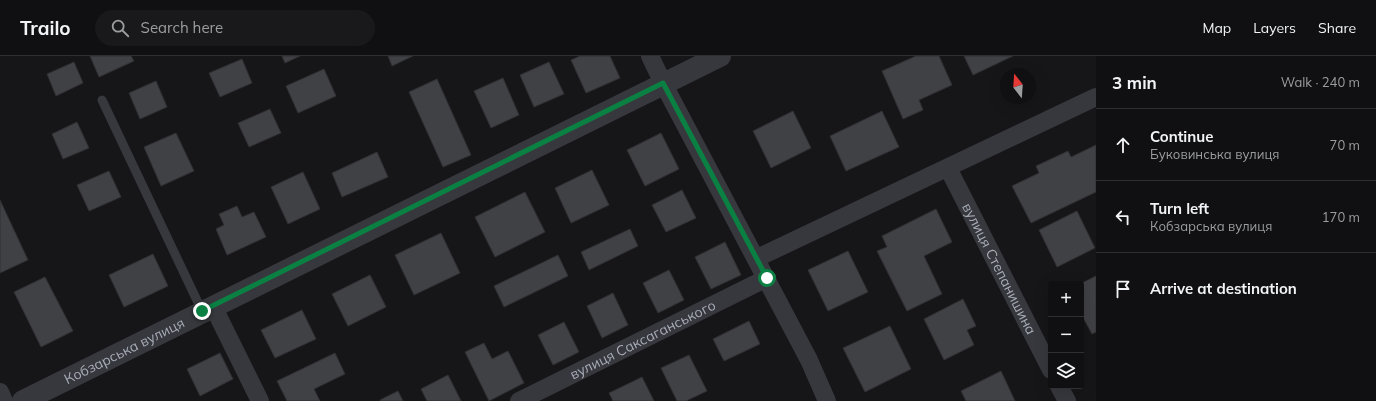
<!DOCTYPE html>
<html lang="en">
<head>
<meta charset="utf-8">
<style>
  body { margin:0; font-family:Mulish,sans-serif; background:#19191b; color:#f1f3f6 }
  .controls { position:absolute; right:12px; bottom:12px; display:grid; overflow:hidden; border-radius:4px; box-shadow:0 4px 16px #0002 }
  .controls button { width:36px; height:36px; display:grid; place-items:center; padding:0; border:0; border-bottom:1px solid #303032; background:#101012; color:#f1f3f6; font:20px sans-serif }
  .compass { position:absolute; left:1000px; top:12px; width:36px; height:36px; border-radius:50%; background:#101012; box-shadow:0 4px 16px #0002; rotate:343deg }
  .stop { position:absolute; width:12px; height:12px; margin:-9px; border:3px solid #0b8043; border-radius:50%; background:#fff }
  .stop.end { background:#0b8043; border-color:#fff; box-shadow:0 1px 4px #0008 }
  .list { margin:0; padding:0; list-style:none }
  h2 { display:flex; justify-content:space-between; align-items:center; height:52px; margin:0; padding:0 16px; font-size:17px }
  h2 small { font-size:13px; font-weight:400; color:#9c9d9f }
  .list li { display:grid; grid-template-columns:26px 1fr auto; gap:12px; align-items:center; box-sizing:border-box; height:72px; padding:0 16px; border-top:1px solid #303032 }
  .list b { display:block; font-size:15px; white-space:nowrap }
  .list p { margin:0; font-size:13px; white-space:nowrap; color:#9c9d9f }
  .list em { font-size:13px; font-style:normal; color:#9c9d9f }
  .icon { flex:none; width:22px; height:22px; fill:none; stroke:currentColor; stroke-width:2; stroke-linecap:round; stroke-linejoin:round }
  .map { position:relative; flex:none; width:1096px; height:345px; overflow:hidden }
  header { display:flex; align-items:center; gap:24px; box-sizing:border-box; height:56px; padding:0 20px; background:#101012; border-bottom:1px solid #303032 }
  header strong { font-size:19px }
  nav { display:flex; gap:22px; margin-inline-start:auto; font-size:14px }
  .search { width:280px; height:36px; background:#19191b; display:flex; align-items:center; gap:10px; box-sizing:border-box; padding:0 14px; border-radius:22px; color:#9c9d9f; font-size:15px }
  main { display:flex }
  aside { flex:1; background:#101012 }
  .map>svg:first-child { display:block }
  .building { fill:#404145; stroke:#303034 }
  .lines { fill:none; stroke-linecap:round; stroke-linejoin:round }
  .service { stroke:#37383d; stroke-width:9 }
  .minor { stroke:#37383d; stroke-width:18 }
  .tertiary { stroke:#37383d; stroke-width:22 }
  .route { stroke:#0b8043; stroke-width:5 }
  .labels { text-anchor:middle; stroke-width:3.5; stroke-linejoin:round; paint-order:stroke }
  .street-label { font-size:14px; fill:#a8adb8; stroke:#111113 }
</style>
</head>
<body>
<header>
<strong>Trailo</strong>
<div class="search"><svg class="icon" aria-label="search" viewBox="0 0 24 24"><circle cx="10" cy="10" r="6"/><path d="M15 15l6 6"/></svg>Search here</div>
<nav><a>Map</a><a>Layers</a><a>Share</a></nav>
</header>
<main>
<div class="map">
<svg width="1096" height="345" viewBox="0 0 1096 345">
  <rect width="100%" height="100%" fill="#161618"/>
  <g class="building">
    <polygon points="90,0 131,0 134,5 99,21"/>
    <polygon points="282,0 300,0 285,7"/>
    <polygon points="388,0 413,0 392,10"/>
    <polygon points="580,0 610,0 620,22 586,37 571,4"/>
    <polygon points="916,0 939,0 952,29 919,44 923,54 903,63 882,15"/>
    <polygon points="964,0 1013,0 973,19"/>
    <polygon points="242,3 252,27 220,41 209,17"/>
    <polygon points="74,6 83,27 56,40 47,18"/>
    <polygon points="549,6 564,38 534,51 520,19"/>
    <polygon points="324,13 336,40 298,57 286,30"/>
    <polygon points="503,22 519,59 491,72 474,35"/>
    <polygon points="437,23 471,99 443,111 409,36"/>
    <polygon points="156,25 167,51 140,63 129,37"/>
    <polygon points="270,53 281,77 249,91 238,67"/>
    <polygon points="793,55 811,92 771,112 753,75"/>
    <polygon points="882,55 899,91 846,115 830,80"/>
    <polygon points="77,66 89,92 63,103 52,78"/>
    <polygon points="176,77 194,115 161,130 144,91"/>
    <polygon points="661,77 679,113 645,130 627,94"/>
    <polygon points="1096,89 1096,136 1031,167 1012,130 1039,117 1036,110 1068,95 1071,101"/>
    <polygon points="377,96 388,121 342,141 332,117"/>
    <polygon points="592,114 609,149 571,167 555,132"/>
    <polygon points="109,115 121,141 89,155 77,129"/>
    <polygon points="303,116 320,153 288,168 271,131"/>
    <polygon points="682,134 696,162 666,176 652,149"/>
    <polygon points="525,136 545,176 495,201 475,161"/>
    <polygon points="0,144 28,204 0,217"/>
    <polygon points="237,150 242,161 254,156 266,181 227,199 216,173 224,169 219,158"/>
    <polygon points="936,153 952,186 924,200 942,238 907,255 877,195 887,191 882,180"/>
    <polygon points="1077,155 1095,192 1057,211 1039,174"/>
    <polygon points="630,173 638,190 589,214 581,196"/>
    <polygon points="441,177 460,217 414,239 395,199"/>
    <polygon points="725,186 741,219 711,233 695,201"/>
    <polygon points="848,195 868,236 828,255 808,214"/>
    <polygon points="153,198 168,230 124,251 109,219"/>
    <polygon points="558,199 568,220 504,251 494,230"/>
    <polygon points="669,214 684,244 658,257 643,227"/>
    <polygon points="370,219 386,251 348,270 332,238"/>
    <polygon points="1096,220 1096,276 1092,278 1081,258 1080,228"/>
    <polygon points="45,221 73,275 41,291 14,236"/>
    <polygon points="613,237 628,269 602,282 587,250"/>
    <polygon points="963,243 976,270 967,274 974,289 944,304 924,263"/>
    <polygon points="302,254 316,283 275,302 261,274"/>
    <polygon points="749,265 760,288 724,305 713,283"/>
    <polygon points="564,266 579,296 553,309 538,279"/>
    <polygon points="890,270 911,313 865,336 843,292"/>
    <polygon points="484,287 492,303 508,295 524,327 489,345 465,296"/>
    <polygon points="220,297 233,323 200,340 187,313"/>
    <polygon points="335,297 345,318 314,333 320,345 287,345 277,325"/>
    <polygon points="689,299 707,335 686,345 677,345 661,312"/>
    <polygon points="1001,315 1015,345 966,345 961,335"/>
    <polygon points="448,319 461,345 427,345 421,333"/>
    <polygon points="642,321 654,345 613,345 609,337"/>
    <polygon points="398,335 403,345 380,345 380,344"/>
  </g>
  <g class="lines">
    <polyline class="service" points="102,44 202,255"/>
    <g class="minor">
      <polyline points="650,0 663,27 809,304 827,345"/>
      <path id="s1" d="M948,112L1051,314"/>
      <polyline points="757,202 1096,41"/>
      <polyline points="213,250 260,345"/>
      <polyline points="1059,330 1067,345"/>
      <polyline points="0,336 4,345"/>
      <path id="s2" d="M519,345L767,222"/>
    </g>
    <path class="tertiary" id="s3" d="M23,345L720,0"/>
  </g>
  <g class="lines">
    <polyline class="route" points="202,255 663,27 767,222"/>
  </g>
  <g class="labels">
    <g class="street-label">
      <text dy="5" stroke="none"><textPath href="#s1" startOffset="113">вулиця Степанишина</textPath></text>
      <text dy="5" stroke="none"><textPath href="#s2" startOffset="138">вулиця Саксаганського</textPath></text>
      <text dy="5" stroke="none"><textPath href="#s3" startOffset="113">Кобзарська вулиця</textPath></text>
    </g>
  </g>
</svg>
<div class="controls">
<button>+</button>
<button>−</button>
<button><svg class="icon" aria-label="layers" viewBox="0 0 24 24"><path d="M12 4l9 5-9 5-9-5zM3 14l9 5 9-5"/></svg></button>
</div>
<svg class="compass" viewBox="-18 -18 36 36"><path d="M0-13l5 13h-10z" fill="#e53935"/><path d="M0 13l5-13h-10z" fill="#9c9d9f"/></svg>
<div class="stop" style="left:767px;top:222px"></div>
<div class="stop end" style="left:202px;top:255px"></div>
</div>
<aside>
<h2>3 min<small>Walk · 240 m</small></h2>
<ul class="list">
<li><svg class="icon" aria-label="ahead" viewBox="0 0 24 24"><path d="M12 20V5M6 11l6-6 6 6"/></svg><div><b>Continue</b><p>Буковинська вулиця</p></div><em>70 m</em></li>
<li><svg class="icon" aria-label="left" viewBox="0 0 24 24"><path d="M17 20v-9H6M10 6l-5 5 5 5"/></svg><div><b>Turn left</b><p>Кобзарська вулиця</p></div><em>170 m</em></li>
<li><svg class="icon" aria-label="arrive" viewBox="0 0 24 24"><path d="M6 21V4h12l-3 4 3 4H6"/></svg><div><b>Arrive at destination</b></div></li>
</ul>
</aside>
</main>
</body>
</html>
